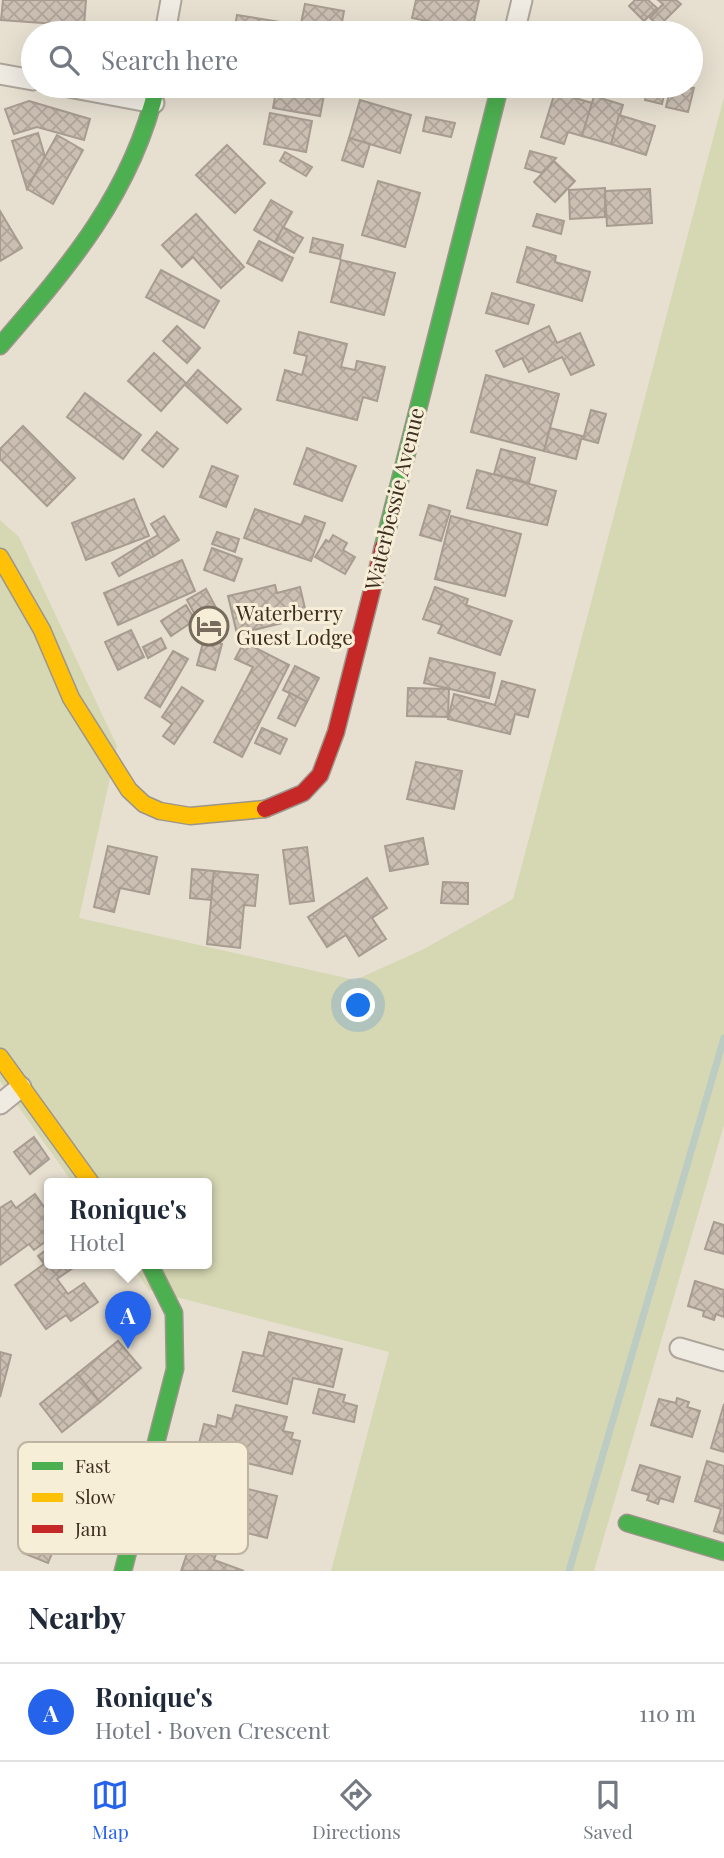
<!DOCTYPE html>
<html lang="en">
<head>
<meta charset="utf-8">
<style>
  body { margin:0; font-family:"Playfair Display",serif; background:#f2f2f3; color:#1f2937 }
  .you { position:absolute; left:359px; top:1006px; width:24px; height:24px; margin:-18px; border:5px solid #fff; border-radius:50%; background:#1a73e8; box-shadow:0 0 0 10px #1a73e833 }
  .badge { display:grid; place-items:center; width:46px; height:46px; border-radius:50%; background:#2563eb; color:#fff; font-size:23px; font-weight:700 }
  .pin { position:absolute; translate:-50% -58px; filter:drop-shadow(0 2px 4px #0008) }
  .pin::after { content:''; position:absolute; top:37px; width:24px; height:21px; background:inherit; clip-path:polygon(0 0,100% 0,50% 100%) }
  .popup { position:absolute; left:44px; top:1178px; width:168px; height:91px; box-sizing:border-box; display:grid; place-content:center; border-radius:7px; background:#fff; filter:drop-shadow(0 2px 5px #0005); font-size:23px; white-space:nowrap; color:#747a83 }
  .popup b { font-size:26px; color:#1f2937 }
  .popup::after { content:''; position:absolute; left:50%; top:100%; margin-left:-14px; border:14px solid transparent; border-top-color:#fff }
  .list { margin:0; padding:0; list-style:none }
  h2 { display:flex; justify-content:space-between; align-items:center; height:91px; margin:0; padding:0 28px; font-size:30px }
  h2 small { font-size:23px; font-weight:400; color:#747a83 }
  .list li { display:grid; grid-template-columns:46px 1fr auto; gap:21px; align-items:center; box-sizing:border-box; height:98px; padding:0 28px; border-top:2px solid #e0e1e3 }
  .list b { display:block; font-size:26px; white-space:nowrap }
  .list p { margin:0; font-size:23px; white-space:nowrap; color:#747a83 }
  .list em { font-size:23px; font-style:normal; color:#747a83 }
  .icon { flex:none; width:38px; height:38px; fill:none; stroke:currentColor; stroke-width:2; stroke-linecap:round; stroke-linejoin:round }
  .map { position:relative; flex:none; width:724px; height:1571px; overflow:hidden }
  .search { position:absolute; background:#fff; box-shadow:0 7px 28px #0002; left:21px; right:21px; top:21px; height:77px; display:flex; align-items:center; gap:18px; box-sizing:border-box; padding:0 24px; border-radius:38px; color:#747a83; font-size:26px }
  .sheet { height:189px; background:#fff }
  nav { display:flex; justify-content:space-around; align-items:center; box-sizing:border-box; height:98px; border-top:2px solid #e0e1e3; background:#fff; font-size:19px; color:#747a83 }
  nav a { display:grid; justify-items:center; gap:4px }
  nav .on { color:#2563eb }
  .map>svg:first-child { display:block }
  .green { fill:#d6d7b3 }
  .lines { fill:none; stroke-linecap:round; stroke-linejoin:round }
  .stream { stroke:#bcccc2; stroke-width:7 }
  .building { fill:url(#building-cross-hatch); stroke:#a89c90; stroke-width:2 }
  .street-casing { stroke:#ada599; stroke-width:23 }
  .fast-casing { stroke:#9c958a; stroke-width:19 }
  .slow-casing { stroke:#9c958a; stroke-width:19 }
  .jam-casing { stroke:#9c958a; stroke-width:19 }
  .street { stroke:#efebe3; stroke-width:19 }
  .fast { stroke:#4caf50; stroke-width:16 }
  .slow { stroke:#ffc107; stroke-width:16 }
  .jam { stroke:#c62828; stroke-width:16 }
  .labels { text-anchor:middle; stroke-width:6; stroke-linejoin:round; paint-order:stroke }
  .street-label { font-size:21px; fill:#3d2e20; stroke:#f7eed8 }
  .poi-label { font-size:21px; fill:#3d2e20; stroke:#f7eed8; text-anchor:start }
  .key { fill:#f7eed8; stroke:#bfb4a1; stroke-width:2 }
  .key-label { font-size:19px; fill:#3d2e20 }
</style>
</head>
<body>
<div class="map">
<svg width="724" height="1571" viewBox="0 0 724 1571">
  <defs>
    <pattern id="building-cross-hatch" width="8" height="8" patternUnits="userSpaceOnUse" patternTransform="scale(1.75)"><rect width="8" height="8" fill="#cbbfb2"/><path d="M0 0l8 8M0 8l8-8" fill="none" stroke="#afa499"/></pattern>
  </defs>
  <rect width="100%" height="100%" fill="#e7e0d1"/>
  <polygon class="green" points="724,97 724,1125 594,1571 331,1571 389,1352 149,1290 130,1263 207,1263 207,1183 73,1183 0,1081 0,520 19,537 117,746 79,918 355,980 422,950 513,899"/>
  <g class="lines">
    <polyline class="stream" points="569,1571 724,1038"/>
  </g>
  <g class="building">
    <polygon points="3,0 86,0 84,26 1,20"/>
    <polygon points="416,0 479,0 472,30 412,18"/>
    <polygon points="635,0 648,0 657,8 644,21 629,6"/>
    <polygon points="658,0 676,0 681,4 659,26 650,18 663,4"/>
    <polygon points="305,4 344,11 340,33 299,33"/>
    <polygon points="237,15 299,25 298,33 234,33"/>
    <polygon points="579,26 613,33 577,33"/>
    <polygon points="277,86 324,95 320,116 273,108"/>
    <polygon points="387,86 417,86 413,96"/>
    <polygon points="618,86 641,86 639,94 617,89"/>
    <polygon points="648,86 666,86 662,104 645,100"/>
    <polygon points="671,86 694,88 688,112 666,107"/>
    <polygon points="555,92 592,103 582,136 568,132 564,144 541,137"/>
    <polygon points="594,96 623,105 611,144 582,136"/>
    <polygon points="360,100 411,115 400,153 349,138"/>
    <polygon points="29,101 90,119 84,140 37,127 14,134 5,109"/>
    <polygon points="270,113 312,121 306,152 264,144"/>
    <polygon points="619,115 655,126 646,155 611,144"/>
    <polygon points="426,117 455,123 451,137 423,131"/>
    <polygon points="38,133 45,157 27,189 12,141"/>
    <polygon points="57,135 83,150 53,204 27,189"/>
    <polygon points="349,138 370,144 363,167 342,160"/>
    <polygon points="227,145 265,183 235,213 196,175"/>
    <polygon points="530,151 556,158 542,173 525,168"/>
    <polygon points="285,152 312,167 306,176 280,161"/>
    <polygon points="554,161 575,181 555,202 534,182"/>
    <polygon points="378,181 420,193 405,247 362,235"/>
    <polygon points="605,188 605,217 570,219 569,190"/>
    <polygon points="650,189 652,223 607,226 605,191"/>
    <polygon points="271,200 292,212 275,242 254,230"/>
    <polygon points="0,211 22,248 0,261"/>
    <polygon points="196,214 244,267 221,288 193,257 182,267 162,245"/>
    <polygon points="537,214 564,221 561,234 533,226"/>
    <polygon points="283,227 303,238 294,253 275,242"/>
    <polygon points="313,238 343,245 340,259 310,252"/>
    <polygon points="259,241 293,258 282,281 247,263"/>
    <polygon points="527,247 556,256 555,262 590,272 582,301 517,282"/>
    <polygon points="341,260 395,273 384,315 331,302"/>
    <polygon points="161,270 219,301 204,328 146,297"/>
    <polygon points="492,293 534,305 528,324 486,313"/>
    <polygon points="177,326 200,348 187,363 163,341"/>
    <polygon points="549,326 557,343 580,333 594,365 571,375 562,357 529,372 522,358 504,367 496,351"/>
    <polygon points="299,332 347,344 341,367 355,370 357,361 385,367 377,401 363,397 357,420 277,400 285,370 302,375 307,356 294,353"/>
    <polygon points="154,353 186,383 161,411 128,381"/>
    <polygon points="198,370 241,409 227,423 185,385"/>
    <polygon points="486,375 559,394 544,451 471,432"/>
    <polygon points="85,393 141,435 123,459 67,417"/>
    <polygon points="591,410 606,414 598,443 583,439"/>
    <polygon points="23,426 75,478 47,506 0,459 0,449"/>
    <polygon points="550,428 582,436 576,459 544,451"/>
    <polygon points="157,432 178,449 163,467 142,450"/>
    <polygon points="307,448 356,466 342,501 294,484"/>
    <polygon points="501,449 535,458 529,483 494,474"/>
    <polygon points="212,466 238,476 226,507 200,497"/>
    <polygon points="477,470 556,491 547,525 467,508"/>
    <polygon points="134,499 149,536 86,560 72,523"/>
    <polygon points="429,505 450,511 441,541 420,535"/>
    <polygon points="255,509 301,525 305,516 325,523 311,561 244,538"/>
    <polygon points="164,516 179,540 154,556 146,542 158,535 151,524"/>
    <polygon points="451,516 521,534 505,596 435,579"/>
    <polygon points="217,532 239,539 235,552 212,544"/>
    <polygon points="333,535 347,543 343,550 355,557 345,574 315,557 326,540 329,542"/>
    <polygon points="146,542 154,556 119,576 112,563"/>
    <polygon points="212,548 242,559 234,581 204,570"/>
    <polygon points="182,560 195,591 118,625 104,593"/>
    <polygon points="275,585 277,593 300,587 307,617 237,634 228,596"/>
    <polygon points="435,587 468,599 466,605 512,621 500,655 438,633 442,625 423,619"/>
    <polygon points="206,589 219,613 200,624 187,600"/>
    <polygon points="186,605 195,620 171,636 161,621"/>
    <polygon points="131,630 144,657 118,670 105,642"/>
    <polygon points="161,638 166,648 148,658 143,647"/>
    <polygon points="204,639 222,644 215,670 197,665"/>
    <polygon points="244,642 289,665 242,757 214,742 253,667 235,659"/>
    <polygon points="173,651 188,659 160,707 145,698"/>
    <polygon points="430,658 495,673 489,698 424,683"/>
    <polygon points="295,666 319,678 307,702 283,690"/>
    <polygon points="502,681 535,690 528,717 515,714 510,734 448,719 454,694 495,705"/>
    <polygon points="182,687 203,701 174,744 163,736 172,724 162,717"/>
    <polygon points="408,688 449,689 448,717 407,716"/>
    <polygon points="290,693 307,702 295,726 278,718"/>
    <polygon points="262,728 287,739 280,754 255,743"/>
    <polygon points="416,762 462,771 454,809 407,799"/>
    <polygon points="423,838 428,864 390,871 385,846"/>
    <polygon points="108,846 157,857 149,894 120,888 114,912 94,907"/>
    <polygon points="307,847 314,901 290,904 283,850"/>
    <polygon points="192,869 214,871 211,900 190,898"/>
    <polygon points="214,871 258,875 255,906 244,905 240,948 207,944"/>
    <polygon points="367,878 387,908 372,918 386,939 359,956 346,935 327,947 308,917"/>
    <polygon points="443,882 468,883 468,904 441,903"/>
    <polygon points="34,1137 49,1159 30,1174 14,1152"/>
    <polygon points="35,1194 49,1214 49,1229 46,1232 49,1239 34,1250 29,1244 0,1265 0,1208 11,1201 16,1208"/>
    <polygon points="714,1222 724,1225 724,1254 705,1249"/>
    <polygon points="49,1248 49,1263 80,1263 57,1279 68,1294 84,1283 98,1302 71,1321 66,1315 46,1329 15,1285 44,1264 38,1256"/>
    <polygon points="695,1281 724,1290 724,1317 716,1314 714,1320 703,1316 704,1311 688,1306"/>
    <polygon points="269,1332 342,1349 333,1387 293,1378 287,1404 233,1391 243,1352 263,1356"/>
    <polygon points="118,1341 141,1368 100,1402 77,1374"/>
    <polygon points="0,1352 11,1355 0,1397"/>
    <polygon points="77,1374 100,1402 62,1432 40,1404"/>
    <polygon points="319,1389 345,1395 343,1402 357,1406 354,1422 313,1413"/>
    <polygon points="677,1398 689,1402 687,1407 700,1411 692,1437 651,1425 659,1399 676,1403"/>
    <polygon points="724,1404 724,1452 711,1448"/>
    <polygon points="236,1405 287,1417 283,1431 293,1433 291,1439 300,1441 292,1474 197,1451 204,1424 216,1427 218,1415 232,1419"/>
    <polygon points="87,1450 91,1465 101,1462 107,1483 48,1502 37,1466"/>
    <polygon points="707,1461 724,1466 724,1534 714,1531 721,1509 695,1501"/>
    <polygon points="640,1465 680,1477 673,1502 660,1498 658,1504 647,1500 649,1495 632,1490"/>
    <polygon points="206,1479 277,1496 267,1538 195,1520"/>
    <polygon points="32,1504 77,1523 68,1543 58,1539 48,1563 23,1553 33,1528 23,1524"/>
    <polygon points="191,1542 217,1551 214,1560 244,1571 181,1571"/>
  </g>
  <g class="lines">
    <defs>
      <g id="street">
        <polyline points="165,33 171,0"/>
        <polyline points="514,33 522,0"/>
        <polyline points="0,74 33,80"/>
        <polyline points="63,86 154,103"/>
        <polyline points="0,1104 21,1087"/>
        <polyline points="680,1348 724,1361"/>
      </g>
      <g id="fast">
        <path d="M0,346C70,265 132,193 157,86"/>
        <polyline points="383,547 500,86"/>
        <polyline points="627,1523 724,1552"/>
        <polyline points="123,1571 175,1369 174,1313 149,1263"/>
      </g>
      <g id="slow">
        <polyline points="0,557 42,630 71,698 129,790 144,804 160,811 190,816 265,809"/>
        <polyline points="0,1057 91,1183"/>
      </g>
      <polyline id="jam" points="265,809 303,793 320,775 336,732 383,547"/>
    </defs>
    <use href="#street" class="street-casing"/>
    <use href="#fast" class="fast-casing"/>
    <use href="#slow" class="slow-casing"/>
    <use href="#jam" class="jam-casing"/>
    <use href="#street" class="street"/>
    <use href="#fast" class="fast"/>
    <use href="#slow" class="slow"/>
    <use href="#jam" class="jam"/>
  </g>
  <defs>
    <symbol id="hotel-ring" viewBox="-11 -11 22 22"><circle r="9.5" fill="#f7eed8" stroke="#786c5e" stroke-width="1.5"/><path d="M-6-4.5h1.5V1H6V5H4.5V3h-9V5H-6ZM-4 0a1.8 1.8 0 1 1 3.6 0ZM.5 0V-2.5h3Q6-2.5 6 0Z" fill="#786c5e"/></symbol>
  </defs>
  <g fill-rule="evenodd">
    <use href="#hotel-ring" x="187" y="604" width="44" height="44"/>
  </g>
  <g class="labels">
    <g class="street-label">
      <text transform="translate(395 499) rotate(-76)" y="7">Waterbessie Avenue</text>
    </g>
    <g class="poi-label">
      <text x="236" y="621">Waterberry<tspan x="236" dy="24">Guest Lodge</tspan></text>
    </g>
  </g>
  <rect x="18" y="1442" width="230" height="112" rx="10" class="key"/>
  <rect x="32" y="1462" width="31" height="8" fill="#4caf50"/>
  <rect x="32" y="1493" width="31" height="9" fill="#ffc107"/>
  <rect x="32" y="1525" width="31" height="8" fill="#c62828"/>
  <g class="key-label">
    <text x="75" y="1473">Fast</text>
    <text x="75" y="1504">Slow</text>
    <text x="75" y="1536">Jam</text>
  </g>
</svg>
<div class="you"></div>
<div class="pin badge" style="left:128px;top:1349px">A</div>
<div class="popup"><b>Ronique's</b>Hotel</div>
<div class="search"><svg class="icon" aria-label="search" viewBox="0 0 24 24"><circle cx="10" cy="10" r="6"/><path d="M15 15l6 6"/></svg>Search here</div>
</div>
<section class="sheet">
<h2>Nearby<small></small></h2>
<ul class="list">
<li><span class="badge">A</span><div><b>Ronique's</b><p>Hotel · Boven Crescent</p></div><em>110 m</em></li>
</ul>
</section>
<nav>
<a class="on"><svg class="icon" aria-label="map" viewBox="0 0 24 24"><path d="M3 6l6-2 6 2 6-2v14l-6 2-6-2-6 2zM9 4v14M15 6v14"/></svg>Map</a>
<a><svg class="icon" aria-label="directions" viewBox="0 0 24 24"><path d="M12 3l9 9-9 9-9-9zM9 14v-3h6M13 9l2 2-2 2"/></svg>Directions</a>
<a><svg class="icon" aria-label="saved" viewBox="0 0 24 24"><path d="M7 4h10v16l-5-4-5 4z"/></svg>Saved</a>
</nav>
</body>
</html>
